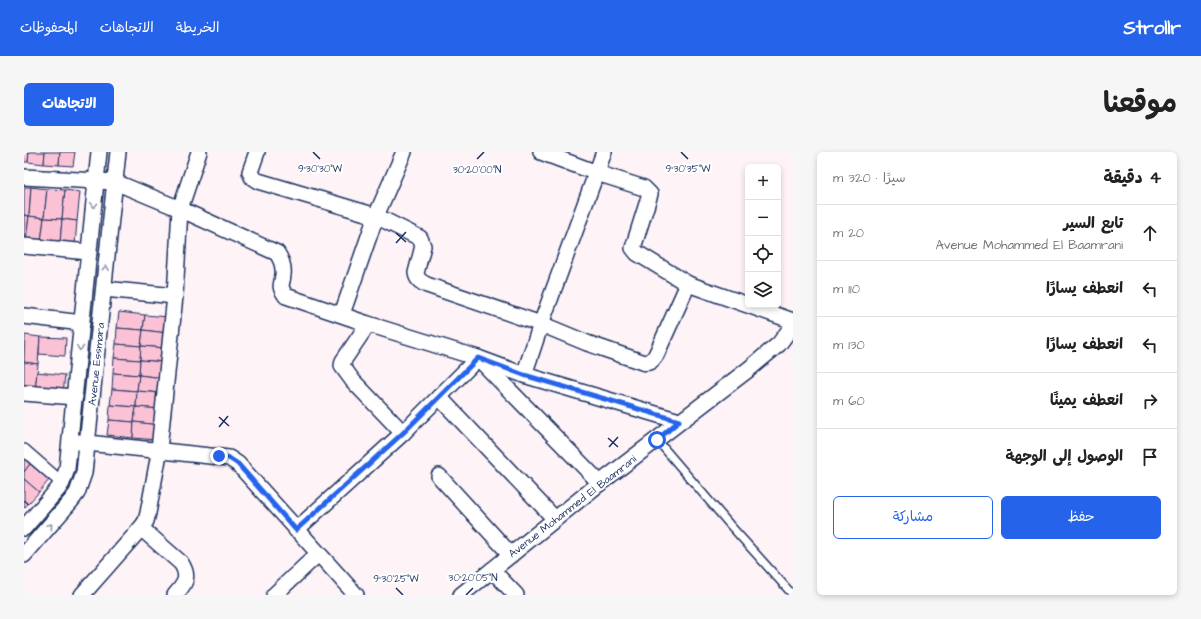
<!DOCTYPE html>
<html lang="ar">
<head>
<meta charset="utf-8">
<style>
  body { margin:0; font-family:"Architects Daughter","Playpen Sans Arabic",sans-serif; background:#f6f6f6; color:#222; direction:rtl }
  .controls { position:absolute; right:12px; top:12px; display:grid; overflow:hidden; border-radius:6px; box-shadow:0 2px 6px #0003 }
  .controls button { width:36px; height:36px; display:grid; place-items:center; padding:0; border:0; border-bottom:1px solid #e0e0e0; background:#fff; color:#222; font:20px sans-serif }
  .stop { position:absolute; width:12px; height:12px; margin:-9px; border:3px solid #2563eb; border-radius:50%; background:#fff }
  .stop.end { background:#2563eb; border-color:#fff; box-shadow:0 1px 4px #0008 }
  .list { margin:0; padding:0; list-style:none }
  h2 { display:flex; justify-content:space-between; align-items:center; height:52px; margin:0; padding:0 16px; font-size:17px }
  h2 small { font-size:13px; font-weight:400; color:#767676 }
  .list li { display:grid; grid-template-columns:26px 1fr auto; gap:12px; align-items:center; box-sizing:border-box; height:56px; padding:0 16px; border-top:1px solid #e0e0e0 }
  .list b { display:block; font-size:15px; white-space:nowrap }
  .list p { margin:0; font-size:13px; white-space:nowrap; color:#767676 }
  .list em { font-size:13px; font-style:normal; color:#767676 }
  .actions { display:flex; gap:8px; padding:12px 16px }
  .actions a { flex:1; padding:9px 0; border:1px solid #2563eb; border-radius:6px; text-align:center; font-size:14px; color:#2563eb }
  .actions .main { background:#2563eb; color:#fff }
  .icon { flex:none; width:22px; height:22px; fill:none; stroke:currentColor; stroke-width:2; stroke-linecap:round; stroke-linejoin:round }
  .map { position:relative; flex:none; width:769px; height:443px; overflow:hidden; direction:ltr; border-radius:6px }
  header { display:flex; align-items:center; gap:24px; box-sizing:border-box; height:56px; padding:0 20px; background:#2563eb; color:#fff }
  header strong { font-size:19px }
  nav { display:flex; gap:22px; margin-inline-start:auto; font-size:14px }
  .intro { display:flex; align-items:center; justify-content:space-between; box-sizing:border-box; height:96px; padding:0 24px }
  h1 { margin:0; font-size:28px }
  .button { padding:10px 18px; border-radius:6px; background:#2563eb; color:#fff; font-size:14px; font-weight:700 }
  main { display:flex; gap:24px; padding:0 24px }
  aside { flex:1; background:#fff; border-radius:6px; box-shadow:0 2px 6px #0003 }
  .map>svg:first-child { display:block }
  .building { fill:#fbc2d6; stroke:#1b2f5e }
  .lines { fill:none; stroke-linecap:round; stroke-linejoin:round }
  .service-casing { stroke:#1b2f5e; stroke-width:10 }
  .pedestrian-casing { stroke:#1b2f5e; stroke-width:14 }
  .minor-casing { stroke:#1b2f5e; stroke-width:18 }
  .service { stroke:#fff; stroke-width:7 }
  .pedestrian { stroke:#fff; stroke-width:11 }
  .minor { stroke:#fff; stroke-width:15 }
  .oneway { stroke:#8d97ae }
  .route { stroke:#2563eb; stroke-width:5 }
  .ticks { fill:none; stroke:#1b2f5e; stroke-width:1.5 }
  .labels { text-anchor:middle; stroke-width:4; stroke-linejoin:round; paint-order:stroke }
  .street-label { font-size:11px; fill:#1b2f5e; stroke:#fff }
  .ticks-label { font-size:10px; text-anchor:middle; fill:#1b2f5e; stroke:#fff; stroke-width:4; stroke-linejoin:round; paint-order:stroke }
</style>
</head>
<body>
<header>
<strong>Strollr</strong>
<nav><a>الخريطة</a><a>الاتجاهات</a><a>المحفوظات</a></nav>
</header>
<div class="intro"><h1>موقعنا</h1><a class="button">الاتجاهات</a></div>
<main>
<aside>
<h2>4 دقيقة<small>سيرًا · 320 m</small></h2>
<ul class="list">
<li><svg class="icon" aria-label="ahead" viewBox="0 0 24 24"><path d="M12 20V5M6 11l6-6 6 6"/></svg><div><b>تابع السير</b><p>Avenue Mohammed El Baamrani</p></div><em>20 m</em></li>
<li><svg class="icon" aria-label="left" viewBox="0 0 24 24"><path d="M17 20v-9H6M10 6l-5 5 5 5"/></svg><div><b>انعطف يسارًا</b></div><em>110 m</em></li>
<li><svg class="icon" aria-label="left" viewBox="0 0 24 24"><path d="M17 20v-9H6M10 6l-5 5 5 5"/></svg><div><b>انعطف يسارًا</b></div><em>130 m</em></li>
<li><svg class="icon" aria-label="right" viewBox="0 0 24 24"><path d="M7 20v-9h11M14 6l5 5-5 5"/></svg><div><b>انعطف يمينًا</b></div><em>60 m</em></li>
<li><svg class="icon" aria-label="arrive" viewBox="0 0 24 24"><path d="M6 21V4h12l-3 4 3 4H6"/></svg><div><b>الوصول إلى الوجهة</b></div></li>
</ul>
<div class="actions"><a class="main">حفظ</a><a>مشاركة</a></div>
</aside>
<div class="map">
<svg width="769" height="443" viewBox="0 0 769 443">
  <rect width="100%" height="100%" fill="#fef3f7"/>
  <filter id="ink" filterUnits="userSpaceOnUse"><feTurbulence type="fractalNoise" baseFrequency=".025" numOctaves="2"/><feDisplacementMap in="SourceGraphic" scale="8" xChannelSelector="R" yChannelSelector="G"/><feConvolveMatrix kernelMatrix="1 2 1 2 8 2 1 2 1" color-interpolation-filters="sRGB"/></filter>
  <g filter="url(#ink)">
    <g class="building">
      <polygon points="0,0 5,0 4,10 0,10"/>
      <polygon points="5,0 21,0 20,12 4,10"/>
      <polygon points="21,0 36,0 35,13 20,12"/>
      <polygon points="36,0 51,0 49,14 35,13"/>
      <polygon points="0,35 7,35 5,64 0,63"/>
      <polygon points="7,35 23,37 20,66 5,64"/>
      <polygon points="23,37 41,38 38,67 20,66"/>
      <polygon points="41,38 56,40 53,69 38,67"/>
      <polygon points="0,63 5,64 2,88 0,88"/>
      <polygon points="5,64 20,66 17,90 2,88"/>
      <polygon points="20,66 38,67 36,91 17,90"/>
      <polygon points="38,67 53,69 51,93 36,91"/>
      <polygon points="95,160 121,163 119,178 93,176"/>
      <polygon points="121,163 145,165 143,181 119,178"/>
      <polygon points="93,176 119,178 117,194 92,192"/>
      <polygon points="119,178 143,181 142,196 117,194"/>
      <polygon points="1,183 16,185 14,212 0,210"/>
      <polygon points="16,185 42,186 41,204 15,202"/>
      <polygon points="92,192 117,194 116,208 90,206"/>
      <polygon points="117,194 142,196 141,210 116,208"/>
      <polygon points="90,206 116,208 115,223 89,221"/>
      <polygon points="116,208 141,210 139,226 115,223"/>
      <polygon points="0,210 14,212 11,239 0,238"/>
      <polygon points="13,220 41,223 39,242 11,239"/>
      <polygon points="89,221 115,223 113,239 88,237"/>
      <polygon points="115,223 139,226 138,241 113,239"/>
      <polygon points="88,237 113,239 112,255 86,253"/>
      <polygon points="113,239 138,241 136,257 112,255"/>
      <polygon points="86,253 112,255 110,270 85,268"/>
      <polygon points="112,255 136,257 135,273 110,270"/>
      <polygon points="85,268 110,270 109,286 83,283"/>
      <polygon points="110,270 135,273 133,288 109,286"/>
      <polygon points="0,307 6,312 0,320"/>
      <polygon points="6,312 25,328 15,340 0,327 0,320"/>
      <polygon points="0,327 15,340 4,352 0,348"/>
      <polygon points="0,348 4,352 0,356"/>
    </g>
    <g class="lines">
      <defs>
        <polyline id="service" points="633,288 706,373 769,443"/>
        <polyline id="pedestrian" points="0,298 38,331"/>
        <g id="minor">
          <path d="M233,0L226,20L228,25L234,29L352,64L396,86L399,94L392,121C393,128 397,130 403,133L517,172L563,191L618,210C625,212 628,209 632,203L664,132"/>
          <polyline points="517,0 573,21 620,36 626,42 609,96 613,101 664,132 769,169"/>
          <path d="M0,25L91,30L156,57L253,101C257,107 260,115 259,123C258,134 254,133 262,144L344,172L454,206L500,223L655,269"/>
          <polyline points="0,94 65,100"/>
          <polyline points="80,137 151,144"/>
          <polyline points="318,162 352,64 380,0"/>
          <polyline points="0,164 58,171"/>
          <polyline points="344,172 319,209 318,214 329,229 379,281"/>
          <polyline points="500,223 517,172 580,0"/>
          <polyline points="0,241 51,245"/>
          <polyline points="415,245 531,367"/>
          <polyline points="54,290 205,306 214,312 332,443"/>
          <polyline points="415,324 487,403"/>
          <polyline points="0,376 34,337 38,331 43,317 75,0"/>
          <path d="M117,376L157,411C166,425 161,432 151,443"/>
          <polyline points="272,378 379,281 454,206 576,331"/>
          <polyline points="0,403 47,349 53,341 60,321 94,0"/>
          <polyline points="468,418 492,443"/>
          <polyline points="58,443 117,376 122,369 124,361 134,307 151,144 156,57 175,0"/>
          <polyline points="250,443 294,402"/>
          <polyline points="437,443 576,331 725,217 755,192 769,173"/>
        </g>
      </defs>
      <use href="#service" class="service-casing"/>
      <use href="#pedestrian" class="pedestrian-casing"/>
      <use href="#minor" class="minor-casing"/>
      <use href="#service" class="service"/>
      <use href="#pedestrian" class="pedestrian"/>
      <use href="#minor" class="minor"/>
    </g>
    <defs><path id="oneway-chevron" d="M-2-3.5L2.5 0L-2 3.5" fill="none" stroke-width="1.6" stroke-linecap="round" stroke-linejoin="round"/></defs>
    <g class="oneway">
      <use href="#oneway-chevron" transform="translate(70 53) rotate(95)"/>
      <use href="#oneway-chevron" transform="translate(82 116) rotate(-84)"/>
      <use href="#oneway-chevron" transform="translate(56 196) rotate(96)"/>
      <use href="#oneway-chevron" transform="translate(26 374) rotate(-49)"/>
    </g>
  </g>
  <g class="lines" filter="url(#ink)">
    <polyline class="route" points="195,304 205,306 214,312 272,378 379,281 454,206 500,223 655,269 633,288"/>
  </g>
  <path class="ticks" d="M289,0L296,7M657,0L664,7M453,7L460,0M372,81L382,90M372,91L382,80M195,265L205,274M195,275L204,264M584,286L594,295M585,295L594,285M372,436L379,443M442,443L449,436"/>
  <g class="labels">
    <g class="street-label">
      <text transform="translate(72 212) rotate(-84)" y="4">Avenue Essmara</text>
      <text transform="translate(548 354) rotate(-38)" y="4">Avenue Mohammed El Baamrani</text>
    </g>
  </g>
  <g class="ticks-label">
    <text x="296" y="20">9°30'30"W</text>
    <text x="664" y="20">9°30'35"W</text>
    <text x="453" y="21">30°20'00"N</text>
    <text x="449" y="429">30°20'05"N</text>
    <text x="372" y="430">9°30'25"W</text>
  </g>
</svg>
<div class="controls">
<button>+</button>
<button>−</button>
<button><svg class="icon" aria-label="locate" viewBox="0 0 24 24"><circle cx="12" cy="12" r="6"/><path d="M12 2v4M12 18v4M2 12h4M18 12h4"/></svg></button>
<button><svg class="icon" aria-label="layers" viewBox="0 0 24 24"><path d="M12 4l9 5-9 5-9-5zM3 14l9 5 9-5"/></svg></button>
</div>
<div class="stop" style="left:633px;top:288px"></div>
<div class="stop end" style="left:195px;top:304px"></div>
</div>
</main>
</body>
</html>
